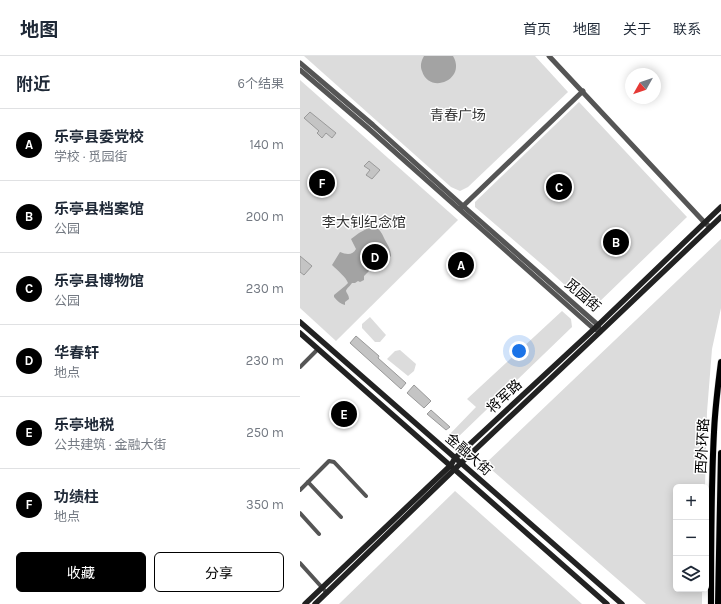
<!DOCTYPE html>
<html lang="zh">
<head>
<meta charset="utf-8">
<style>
  body { margin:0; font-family:Karla,"Noto Sans SC",sans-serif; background:#f6f6f7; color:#1f2937 }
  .controls { position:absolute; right:12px; bottom:12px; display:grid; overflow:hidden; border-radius:6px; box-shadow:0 2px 10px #0003 }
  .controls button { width:36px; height:36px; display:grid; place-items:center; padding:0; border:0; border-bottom:1px solid #e0e1e3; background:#fff; color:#1f2937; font:20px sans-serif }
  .compass { position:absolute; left:325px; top:12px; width:36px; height:36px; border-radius:50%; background:#fff; box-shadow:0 2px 10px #0003; rotate:230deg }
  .you { position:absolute; left:219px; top:295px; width:14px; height:14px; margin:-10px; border:3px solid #fff; border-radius:50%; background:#1a73e8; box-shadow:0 0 0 6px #1a73e833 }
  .badge { display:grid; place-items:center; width:26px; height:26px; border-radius:50%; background:#000; color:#fff; font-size:13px; font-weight:700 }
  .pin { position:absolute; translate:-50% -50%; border:2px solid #fff; box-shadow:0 1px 4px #0006 }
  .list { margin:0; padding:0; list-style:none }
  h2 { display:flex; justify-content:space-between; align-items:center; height:52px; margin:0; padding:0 16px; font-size:17px }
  h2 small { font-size:13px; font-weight:400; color:#747a83 }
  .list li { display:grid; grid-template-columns:26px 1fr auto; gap:12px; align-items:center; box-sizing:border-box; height:72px; padding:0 16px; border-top:1px solid #e0e1e3 }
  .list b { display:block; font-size:15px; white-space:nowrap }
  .list p { margin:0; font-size:13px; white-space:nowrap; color:#747a83 }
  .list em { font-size:13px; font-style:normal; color:#747a83 }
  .actions { display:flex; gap:8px; padding:12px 16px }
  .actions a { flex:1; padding:9px 0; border:1px solid #000; border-radius:6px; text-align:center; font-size:14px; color:#000 }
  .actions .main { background:#000; color:#fff }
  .icon { flex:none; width:22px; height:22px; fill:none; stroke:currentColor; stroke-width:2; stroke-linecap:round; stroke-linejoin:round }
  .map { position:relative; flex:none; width:421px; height:548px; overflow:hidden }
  header { display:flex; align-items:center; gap:24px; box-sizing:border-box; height:56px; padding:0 20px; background:#fff; border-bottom:1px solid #e0e1e3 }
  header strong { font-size:19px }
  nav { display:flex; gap:22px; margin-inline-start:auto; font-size:14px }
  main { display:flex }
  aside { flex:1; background:#fff }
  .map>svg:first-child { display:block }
  .green { fill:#dcdcdc }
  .water { fill:#a3a3a3 }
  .building { fill:#c4c4c4; stroke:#999 }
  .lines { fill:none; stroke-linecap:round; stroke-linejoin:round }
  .primary-casing { stroke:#dbdbdb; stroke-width:7 }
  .minor { stroke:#555; stroke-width:4 }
  .tertiary { stroke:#555; stroke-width:5 }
  .secondary { stroke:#222; stroke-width:5.5 }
  .primary { stroke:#000; stroke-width:6 }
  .labels { text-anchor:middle; stroke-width:3; stroke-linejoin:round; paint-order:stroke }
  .park-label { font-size:14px; fill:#333; stroke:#fff }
  .street-label { font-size:14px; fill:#000; stroke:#fff }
</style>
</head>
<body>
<header>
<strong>地图</strong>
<nav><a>首页</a><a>地图</a><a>关于</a><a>联系</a></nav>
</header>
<main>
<aside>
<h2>附近<small>6个结果</small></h2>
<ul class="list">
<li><span class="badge">A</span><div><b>乐亭县委党校</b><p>学校 · 觅园街</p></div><em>140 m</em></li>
<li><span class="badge">B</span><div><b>乐亭县档案馆</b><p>公园</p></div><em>200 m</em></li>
<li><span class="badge">C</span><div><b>乐亭县博物馆</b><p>公园</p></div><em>230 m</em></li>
<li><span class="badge">D</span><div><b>华春轩</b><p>地点</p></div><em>230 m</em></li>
<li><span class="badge">E</span><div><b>乐亭地税</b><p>公共建筑 · 金融大街</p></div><em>250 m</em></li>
<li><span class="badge">F</span><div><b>功绩柱</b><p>地点</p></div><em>350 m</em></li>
</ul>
<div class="actions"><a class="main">收藏</a><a>分享</a></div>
</aside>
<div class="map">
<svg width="421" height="548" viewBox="0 0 421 548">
  <rect width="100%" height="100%" fill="#fff"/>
  <g class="green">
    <polygon points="4,0 235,0 268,36 168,131 160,135 151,131"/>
    <polygon points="0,24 158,164 36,285 0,252"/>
    <polygon points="279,46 387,161 294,251 287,249 245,211 175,151 175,146"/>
    <polygon points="421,183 421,252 412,293 407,356 405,431 376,431 376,533 402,533 402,548 346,548 185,408"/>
    <polygon points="262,255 271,263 272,271 155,384 148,380 176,351 167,343"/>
    <polygon points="70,261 86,279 80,286 75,286 62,272 62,268"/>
    <polygon points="100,294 116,308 114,315 108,320 87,303 95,295"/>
    <polygon points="155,435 282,548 39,548"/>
  </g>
  <g class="water">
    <path d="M124,0H153C167,24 129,39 122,15C120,10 121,5 124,0Z"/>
    <path d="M70,171H75C81,174 82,178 85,184C88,190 91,193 91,200L84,207H82C78,203 81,198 75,196L72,197L71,202L73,211L64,220V224L60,226L58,225L55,227H52C51,229 46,233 46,235C47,238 49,239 49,243L45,246V249C41,248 37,245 34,241V239L45,230L48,227C46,221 37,214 32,209L40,196C47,199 53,199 56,193L51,183L59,177Z"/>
  </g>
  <g class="building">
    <polygon points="10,56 36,77 32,82 26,77 22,82 17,77 19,75 4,62"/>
    <polygon points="69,105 80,114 72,123 66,119 70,114 64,110"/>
    <polygon points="0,200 12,210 4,219 0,216"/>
    <polygon points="56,280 79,300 78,302 106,327 101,333 50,287"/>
    <polygon points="114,329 131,345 124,352 107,337"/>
    <polygon points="131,354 150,371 146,374 127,358"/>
  </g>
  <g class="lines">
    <defs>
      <g id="primary">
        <path d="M411,548C411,491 411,433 414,376C415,353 418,329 421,306"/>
        <polyline points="418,548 421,397"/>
      </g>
    </defs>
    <use href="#primary" class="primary-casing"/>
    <g class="minor">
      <polyline points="0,311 18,293"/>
      <polyline points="8,426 41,461"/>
      <polyline points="0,434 29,405 34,406 66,440"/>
      <polyline points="0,457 19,478"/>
      <polyline points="0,507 27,537"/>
    </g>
    <g class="tertiary">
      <polyline points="249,0 405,167 410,171"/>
      <polyline points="0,7 73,69 163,150 298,269 300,276"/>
      <polyline points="0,14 69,73 294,273 297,274"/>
      <polyline points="161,152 283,35"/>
    </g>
    <g class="secondary">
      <polyline points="0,266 322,548"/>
      <polyline points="0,277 307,548"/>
      <polyline points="5,548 151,409 155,402 294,273 421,151"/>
      <polyline points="15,548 161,407 300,276 421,161"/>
    </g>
    <use href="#primary" class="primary"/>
  </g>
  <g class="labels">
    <g class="park-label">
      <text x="158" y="64">青春广场</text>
      <text x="64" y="171">李大钊纪念馆</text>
    </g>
    <g class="street-label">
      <text transform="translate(283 239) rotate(41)" y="5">觅园街</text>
      <text transform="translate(204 340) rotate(-43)" y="5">将军路</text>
      <text transform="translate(402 390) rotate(-87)" y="5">西外环路</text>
      <text transform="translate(169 398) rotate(41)" y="5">金融大街</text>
    </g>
  </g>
</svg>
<div class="controls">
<button>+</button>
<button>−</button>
<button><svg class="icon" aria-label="layers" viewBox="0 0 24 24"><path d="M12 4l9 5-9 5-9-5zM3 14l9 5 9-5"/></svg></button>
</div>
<svg class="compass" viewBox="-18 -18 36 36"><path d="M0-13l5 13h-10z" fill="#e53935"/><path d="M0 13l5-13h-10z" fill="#747a83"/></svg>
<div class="you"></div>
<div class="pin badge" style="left:161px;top:209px">A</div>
<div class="pin badge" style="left:316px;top:186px">B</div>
<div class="pin badge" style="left:259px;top:131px">C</div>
<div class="pin badge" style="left:75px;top:201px">D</div>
<div class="pin badge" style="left:44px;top:358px">E</div>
<div class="pin badge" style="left:22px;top:127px">F</div>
</div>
</main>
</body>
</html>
